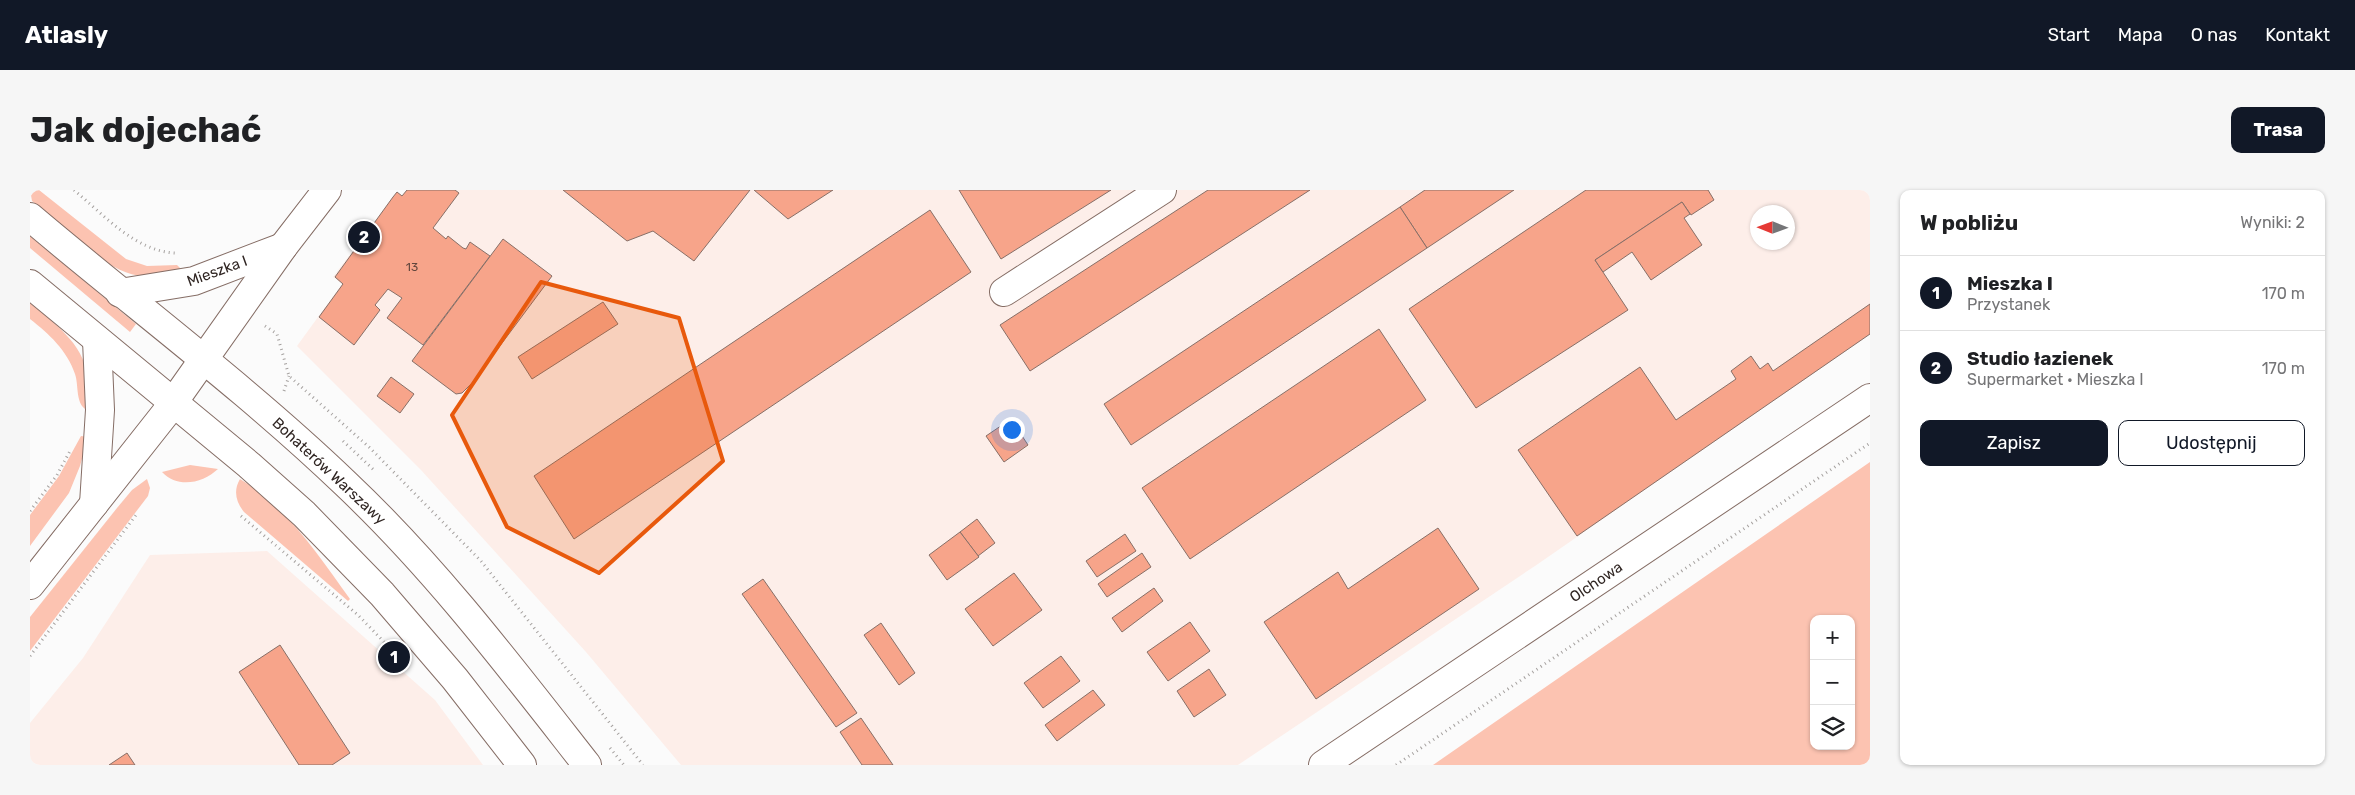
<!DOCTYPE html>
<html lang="pl">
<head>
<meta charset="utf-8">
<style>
  body { margin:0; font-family:Rubik,sans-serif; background:#f6f6f6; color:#202124 }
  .controls { position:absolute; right:15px; bottom:15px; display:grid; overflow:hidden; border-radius:10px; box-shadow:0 1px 4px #0004 }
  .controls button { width:45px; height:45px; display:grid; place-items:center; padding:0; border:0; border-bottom:1px solid #e0e0e0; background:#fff; color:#202124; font:25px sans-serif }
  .compass { position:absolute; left:1720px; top:15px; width:45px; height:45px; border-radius:50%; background:#fff; box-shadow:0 1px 4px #0004; rotate:271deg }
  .you { position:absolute; left:981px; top:239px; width:18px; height:18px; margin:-12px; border:4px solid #fff; border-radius:50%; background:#1a73e8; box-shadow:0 0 0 8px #1a73e833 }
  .badge { display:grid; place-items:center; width:32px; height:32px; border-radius:50%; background:#111827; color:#fff; font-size:16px; font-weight:700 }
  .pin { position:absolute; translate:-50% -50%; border:2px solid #fff; box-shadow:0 1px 5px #0006 }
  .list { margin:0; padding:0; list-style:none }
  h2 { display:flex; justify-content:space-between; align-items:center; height:65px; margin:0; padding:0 20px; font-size:21px }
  h2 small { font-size:16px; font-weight:400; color:#757577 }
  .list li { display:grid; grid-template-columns:32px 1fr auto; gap:15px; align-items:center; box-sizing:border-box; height:75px; padding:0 20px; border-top:1px solid #e0e0e0 }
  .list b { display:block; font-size:19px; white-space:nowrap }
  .list p { margin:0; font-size:16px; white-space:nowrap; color:#757577 }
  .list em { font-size:16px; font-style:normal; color:#757577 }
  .actions { display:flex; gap:10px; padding:15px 20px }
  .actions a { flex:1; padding:11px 0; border:1px solid #111827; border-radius:10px; text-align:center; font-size:18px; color:#111827 }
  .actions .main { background:#111827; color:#fff }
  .icon { flex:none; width:28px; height:28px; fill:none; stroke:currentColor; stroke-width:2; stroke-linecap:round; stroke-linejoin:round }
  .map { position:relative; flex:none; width:1840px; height:575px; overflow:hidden; border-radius:10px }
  header { display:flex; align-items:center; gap:30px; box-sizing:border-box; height:70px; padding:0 25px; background:#111827; color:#fff }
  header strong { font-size:24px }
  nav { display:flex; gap:28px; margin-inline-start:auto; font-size:18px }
  .intro { display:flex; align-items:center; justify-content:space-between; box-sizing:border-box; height:120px; padding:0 30px }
  h1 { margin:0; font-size:35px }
  .button { padding:12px 22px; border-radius:10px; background:#111827; color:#fff; font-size:18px; font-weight:700 }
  main { display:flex; gap:30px; padding:0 30px }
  aside { flex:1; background:#fff; border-radius:10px; box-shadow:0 1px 4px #0004 }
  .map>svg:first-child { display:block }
  .built { fill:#fdeee9; fill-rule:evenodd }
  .green { fill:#fcc3b1; fill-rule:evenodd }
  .building { fill:#f7a48a; stroke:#876f67 }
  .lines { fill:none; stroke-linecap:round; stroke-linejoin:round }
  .minor-casing { stroke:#856d65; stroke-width:30 }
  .path { stroke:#a5a19f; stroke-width:3; stroke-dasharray:1 4; stroke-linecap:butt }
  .minor { stroke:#fff; stroke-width:28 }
  .marked { fill:#e8590c; fill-opacity:0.2; stroke:#e8590c; stroke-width:4; stroke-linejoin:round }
  .labels { text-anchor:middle; stroke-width:4; stroke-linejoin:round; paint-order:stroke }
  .number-label { font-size:12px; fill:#62463d }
  .street-label { font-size:15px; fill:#302623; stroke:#fff }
</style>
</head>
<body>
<header>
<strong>Atlasly</strong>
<nav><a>Start</a><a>Mapa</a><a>O nas</a><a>Kontakt</a></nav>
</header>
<div class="intro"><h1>Jak dojechać</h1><a class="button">Trasa</a></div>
<main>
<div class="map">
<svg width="1840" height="575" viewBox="0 0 1840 575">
  <rect width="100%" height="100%" fill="#fbfbfb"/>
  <g class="built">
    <path d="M377,0H1840V144L1505,376L1208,575H651L556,462L391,280L267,156L312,94L303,87L367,2L372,6ZM1728,22H1758V52H1728Z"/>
    <polygon points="237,361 405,510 453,575 0,575 0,533 53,468 120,365"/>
  </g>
  <g class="green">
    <path d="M0,0H9L96,69L117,76L147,75L151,79C139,81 125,86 113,86C79,86 27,32 2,11Z"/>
    <polygon points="0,46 106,134 100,142 0,58"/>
    <path d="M0,113C22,131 54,154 57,185C58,196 57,208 57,220C45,214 49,195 45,184C37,160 19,144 0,129Z"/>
    <polygon points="51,246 58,247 50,276 39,303 0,356 0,325 29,286"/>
    <path d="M1840,272V575H1403ZM1784,429H1821V556H1784Z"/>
    <path d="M160,275L188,279C173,293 148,299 132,282Z"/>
    <polygon points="117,289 120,298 118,306 0,461 0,427 87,318 102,300"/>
    <path d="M210,289C258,318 288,365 320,409L318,411L214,322C206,312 203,301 210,289Z"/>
  </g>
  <g class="building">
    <polygon points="377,0 425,0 429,3 403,38 416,49 418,46 433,58 436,59 440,52 460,66 393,155 357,128 372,108 358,99 345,115 350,120 324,155 289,127 313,94 305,87 363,7 367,2 372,6"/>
    <polygon points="533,0 720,0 664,71 623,41 597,51"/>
    <polygon points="724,0 803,0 758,29"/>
    <polygon points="929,0 1081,0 971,69"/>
    <polygon points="1178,0 1280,0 1000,181 970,135"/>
    <polygon points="1395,0 1484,0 1397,58 1370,17"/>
    <polygon points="1556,0 1678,0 1684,10 1661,25 1652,12 1565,70 1598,120 1446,218 1379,119"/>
    <polygon points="1652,12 1660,24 1654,28 1672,55 1621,90 1602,62 1573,82 1565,70"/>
    <polygon points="1370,17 1397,58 1101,255 1074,214"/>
    <polygon points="900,20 941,82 544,349 504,286"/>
    <polygon points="473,49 522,86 443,192 432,203 426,204 382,171"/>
    <polygon points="573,112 588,134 502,189 488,167"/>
    <polygon points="1840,114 1840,144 1547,346 1488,260 1610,177 1646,230 1706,189 1701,181 1721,166 1730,179 1738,173 1743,181"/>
    <polygon points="1349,139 1396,210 1160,369 1112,298"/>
    <polygon points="361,187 384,204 370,223 347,206"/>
    <polygon points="981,229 998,255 974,272 956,246"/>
    <polygon points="947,329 965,353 948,366 930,342"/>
    <polygon points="1408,338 1449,399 1286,509 1234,432 1308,382 1318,399"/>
    <polygon points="930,342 949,367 917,390 899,365"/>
    <polygon points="1095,344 1106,361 1067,387 1056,371"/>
    <polygon points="1112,363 1121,377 1077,407 1068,394"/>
    <polygon points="984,383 1012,420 963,456 935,419"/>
    <polygon points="733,389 827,523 806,537 712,404"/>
    <polygon points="1124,398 1133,411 1092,442 1082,428"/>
    <polygon points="1160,432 1180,461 1138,491 1117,462"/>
    <polygon points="851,433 885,483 869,495 834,445"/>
    <polygon points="250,455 320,563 302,575 269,575 209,482"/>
    <polygon points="1031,466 1050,491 1013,518 994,493"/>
    <polygon points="1179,479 1196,505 1164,527 1147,501"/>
    <polygon points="1063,500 1075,515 1027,551 1015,535"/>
    <polygon points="831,528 863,575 832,575 810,542"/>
    <polygon points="97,563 105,575 79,575"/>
  </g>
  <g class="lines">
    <defs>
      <g id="minor">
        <path d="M0,27C105,116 217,199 316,294C406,379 481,478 557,575"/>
        <polyline points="0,94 219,275 274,324 352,404 425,489 492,575"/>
        <polyline points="974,102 1132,0"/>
        <polyline points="90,103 164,91 253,57"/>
        <polyline points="64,314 70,220 67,150"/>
        <polyline points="0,395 135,224 253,57 297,0"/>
        <polyline points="1293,575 1840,208"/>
      </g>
    </defs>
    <use href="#minor" class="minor-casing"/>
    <g class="path">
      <path d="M44,0C74,25 105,61 145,63"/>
      <polyline points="235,136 247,144 259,186 339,257 451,371 613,575"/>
      <polyline points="254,201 259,186"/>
      <polyline points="313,251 345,281"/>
      <polyline points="0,321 27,285 40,261"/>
      <polyline points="211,326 328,425 356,454"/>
      <polyline points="0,466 106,325"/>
      <polyline points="580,558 594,575"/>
      <polyline points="1366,575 1840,253"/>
    </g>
    <use href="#minor" class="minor"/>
  </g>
  <path class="marked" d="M511,92L649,128L693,271L569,383L477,337L422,225Z"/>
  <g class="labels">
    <g class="number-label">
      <text x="382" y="81">13</text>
    </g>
    <g class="street-label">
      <text transform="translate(187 81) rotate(-20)" y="5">Mieszka I</text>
      <text transform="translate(299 281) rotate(43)" y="5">Bohaterów Warszawy</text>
      <text transform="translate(1566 392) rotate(-34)" y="5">Olchowa</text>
    </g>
  </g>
</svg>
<div class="controls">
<button>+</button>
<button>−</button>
<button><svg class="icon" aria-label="layers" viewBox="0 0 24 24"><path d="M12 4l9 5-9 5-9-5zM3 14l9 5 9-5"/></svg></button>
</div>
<svg class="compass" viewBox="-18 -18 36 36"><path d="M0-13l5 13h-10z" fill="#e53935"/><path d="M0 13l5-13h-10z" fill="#757577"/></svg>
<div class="you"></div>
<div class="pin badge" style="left:364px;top:467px">1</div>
<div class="pin badge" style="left:334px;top:47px">2</div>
</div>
<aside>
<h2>W pobliżu<small>Wyniki: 2</small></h2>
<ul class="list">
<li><span class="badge">1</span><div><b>Mieszka I</b><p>Przystanek</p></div><em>170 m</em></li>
<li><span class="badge">2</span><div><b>Studio łazienek</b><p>Supermarket · Mieszka I</p></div><em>170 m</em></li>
</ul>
<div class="actions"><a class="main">Zapisz</a><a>Udostępnij</a></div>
</aside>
</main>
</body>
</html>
